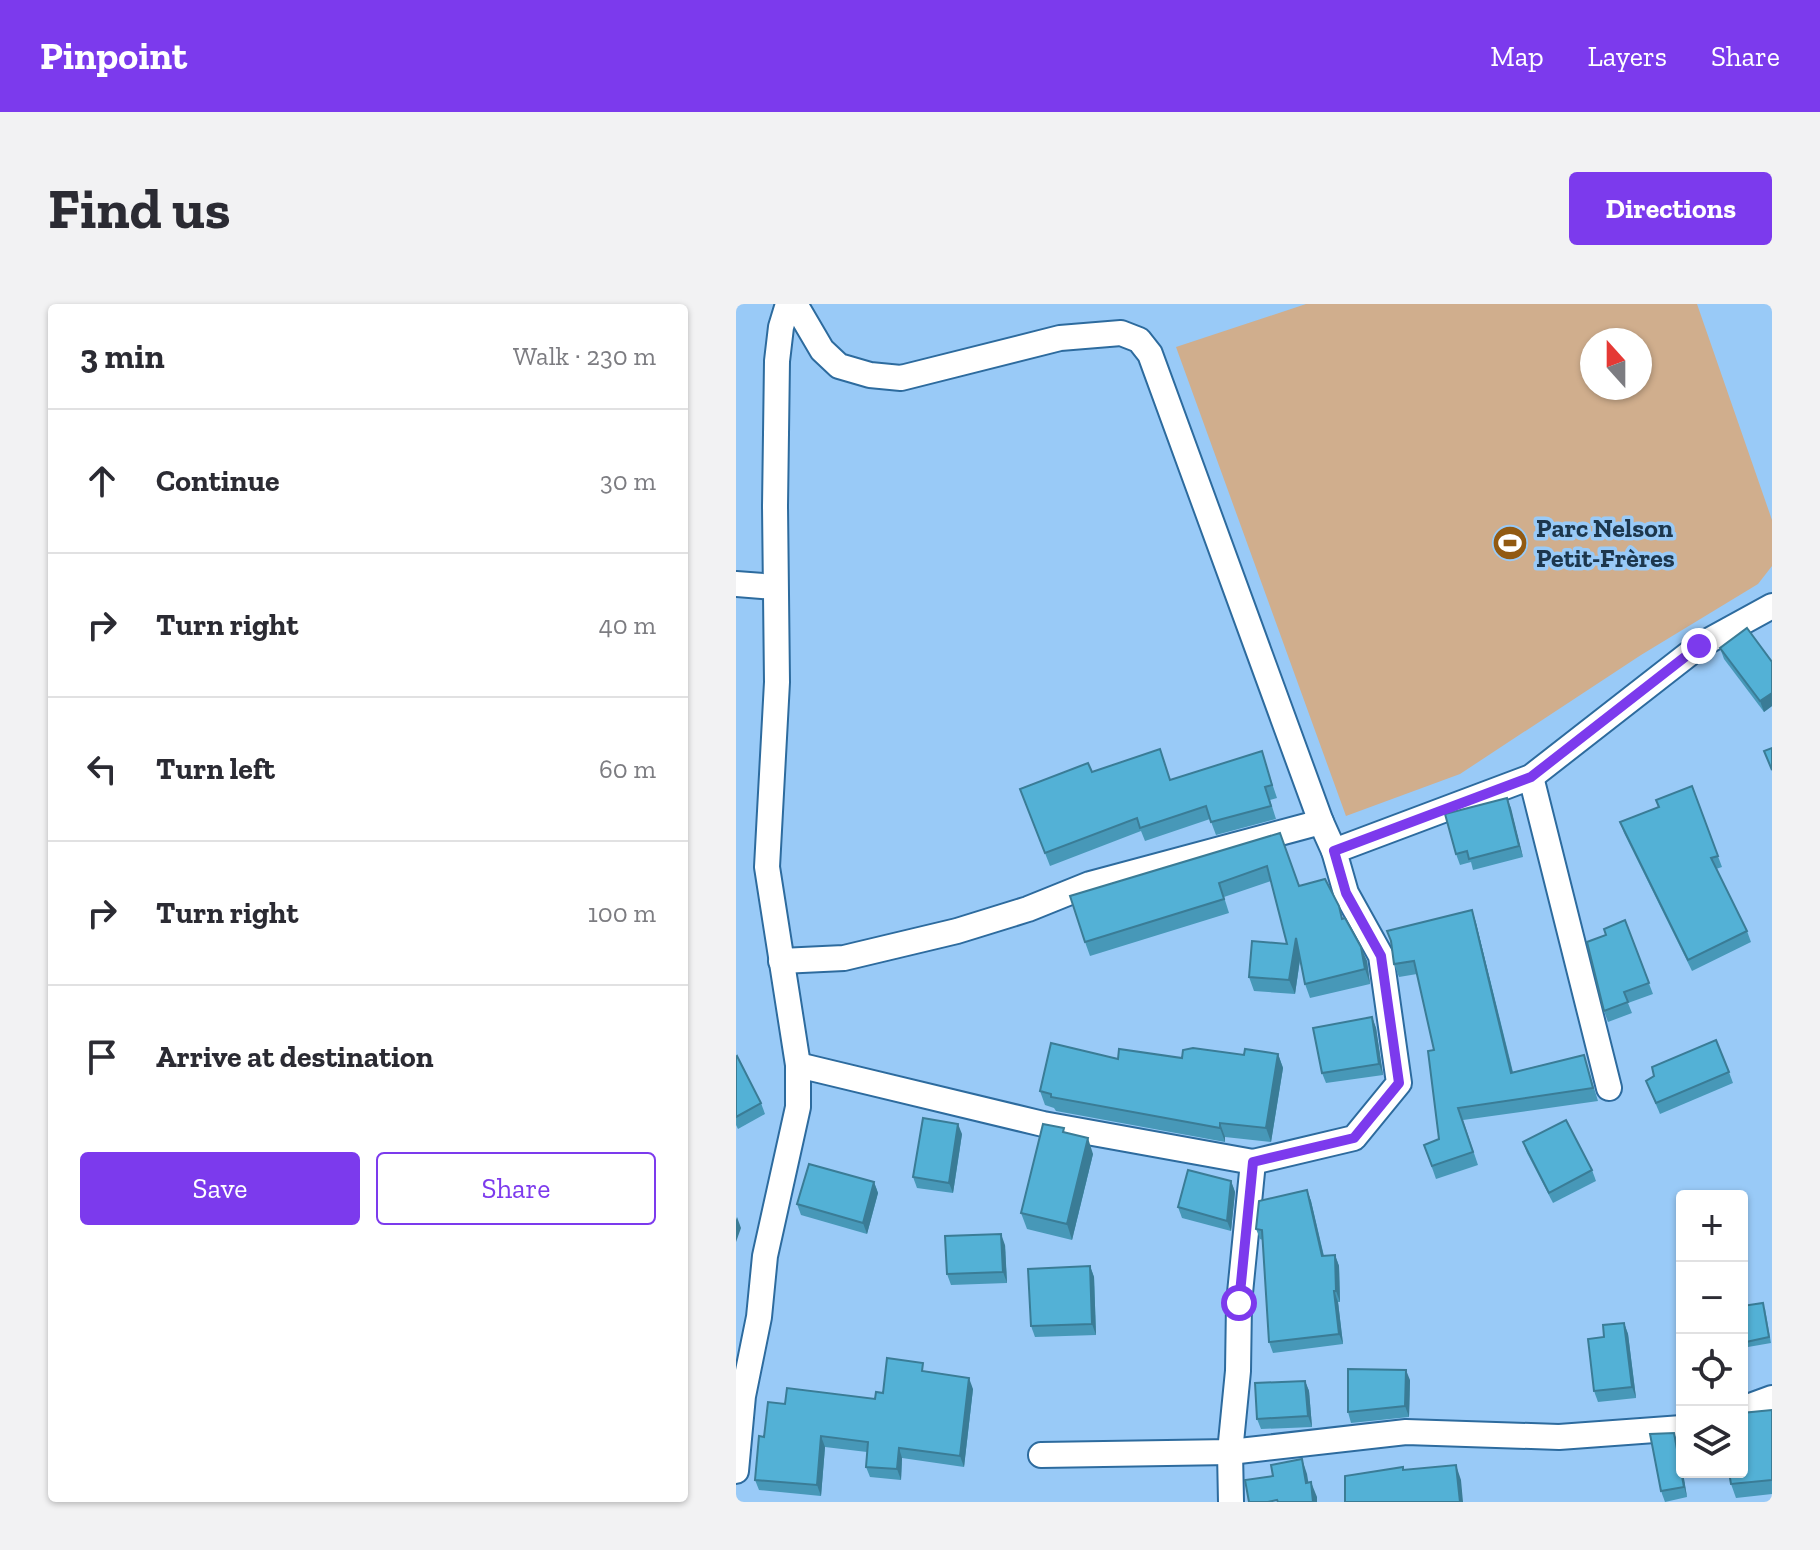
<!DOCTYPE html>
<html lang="en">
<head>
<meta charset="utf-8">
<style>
  body { margin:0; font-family:"Zilla Slab",serif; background:#f2f2f3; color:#2b2b33 }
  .controls { position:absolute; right:24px; bottom:24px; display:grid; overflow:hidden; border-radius:8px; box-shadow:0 2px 6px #0004 }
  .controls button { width:72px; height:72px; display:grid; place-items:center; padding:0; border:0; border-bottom:2px solid #e1e1e2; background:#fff; color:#2b2b33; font:40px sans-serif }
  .compass { position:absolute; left:844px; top:24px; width:72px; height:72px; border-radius:50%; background:#fff; box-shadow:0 2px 6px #0004; rotate:339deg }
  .stop { position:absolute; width:24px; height:24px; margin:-18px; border:6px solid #7c3aed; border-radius:50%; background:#fff }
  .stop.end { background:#7c3aed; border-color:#fff; box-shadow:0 2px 8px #0008 }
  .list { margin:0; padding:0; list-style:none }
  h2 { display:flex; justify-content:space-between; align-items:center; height:104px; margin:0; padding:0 32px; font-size:34px }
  h2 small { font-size:26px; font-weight:400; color:#7c7c81 }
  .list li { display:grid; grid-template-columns:52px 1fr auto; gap:24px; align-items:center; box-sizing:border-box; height:144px; padding:0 32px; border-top:2px solid #e1e1e2 }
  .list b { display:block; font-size:30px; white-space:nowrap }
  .list em { font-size:26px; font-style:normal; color:#7c7c81 }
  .actions { display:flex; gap:16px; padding:24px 32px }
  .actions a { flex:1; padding:18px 0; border:2px solid #7c3aed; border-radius:8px; text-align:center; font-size:28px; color:#7c3aed }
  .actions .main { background:#7c3aed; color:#fff }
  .icon { flex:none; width:44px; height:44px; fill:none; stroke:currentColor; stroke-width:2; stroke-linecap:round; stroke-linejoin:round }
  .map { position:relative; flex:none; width:1036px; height:1198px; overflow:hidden; border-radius:8px }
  header { display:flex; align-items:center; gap:48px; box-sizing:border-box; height:112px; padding:0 40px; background:#7c3aed; color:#fff }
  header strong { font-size:38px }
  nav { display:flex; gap:44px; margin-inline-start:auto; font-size:28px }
  .intro { display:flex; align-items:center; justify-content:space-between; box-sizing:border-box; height:192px; padding:0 48px }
  h1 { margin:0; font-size:56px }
  .button { padding:20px 36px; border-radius:8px; background:#7c3aed; color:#fff; font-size:28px; font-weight:700 }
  main { display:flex; gap:48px; padding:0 48px }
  aside { flex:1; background:#fff; border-radius:8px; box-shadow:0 2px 6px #0004 }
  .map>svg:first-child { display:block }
  .green { fill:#d0ae8d; fill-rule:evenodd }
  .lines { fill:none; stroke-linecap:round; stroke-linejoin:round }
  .street-casing { stroke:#2d6b9e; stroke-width:28 }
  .street { stroke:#fff; stroke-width:24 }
  .wall { fill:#4798b8 }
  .shaded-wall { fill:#3a7c96 }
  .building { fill:#53b1d6; stroke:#3a7c96; stroke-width:2 }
  .route { stroke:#7c3aed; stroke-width:10 }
  .labels { text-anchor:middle; stroke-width:7; stroke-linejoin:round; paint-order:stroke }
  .poi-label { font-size:26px; font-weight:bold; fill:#1d374d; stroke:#99caf7; text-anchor:start }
</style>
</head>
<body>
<header>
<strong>Pinpoint</strong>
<nav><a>Map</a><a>Layers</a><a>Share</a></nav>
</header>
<div class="intro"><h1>Find us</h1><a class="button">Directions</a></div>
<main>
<aside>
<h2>3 min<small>Walk · 230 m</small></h2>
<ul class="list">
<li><svg class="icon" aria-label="ahead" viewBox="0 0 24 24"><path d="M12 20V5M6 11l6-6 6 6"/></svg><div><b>Continue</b></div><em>30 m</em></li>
<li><svg class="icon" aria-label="right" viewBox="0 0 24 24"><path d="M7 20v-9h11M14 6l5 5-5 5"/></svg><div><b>Turn right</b></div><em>40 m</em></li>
<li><svg class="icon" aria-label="left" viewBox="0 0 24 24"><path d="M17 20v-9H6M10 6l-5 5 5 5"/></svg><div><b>Turn left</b></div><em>60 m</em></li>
<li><svg class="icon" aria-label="right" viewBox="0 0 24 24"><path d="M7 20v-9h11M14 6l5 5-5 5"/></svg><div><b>Turn right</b></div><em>100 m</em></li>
<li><svg class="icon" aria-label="arrive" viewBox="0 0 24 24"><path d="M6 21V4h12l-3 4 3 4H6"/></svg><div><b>Arrive at destination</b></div></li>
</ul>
<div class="actions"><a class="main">Save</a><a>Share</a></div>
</aside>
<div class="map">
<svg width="1036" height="1198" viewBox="0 0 1036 1198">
  <rect width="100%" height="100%" fill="#99caf7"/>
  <path class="green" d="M570,0H961L1036,216V262L1022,280L905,351L724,470L610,512L440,43ZM856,36H904V84H856Z"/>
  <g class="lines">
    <defs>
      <g id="street">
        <polyline points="59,0 86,46 103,62 134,71 165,74 324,34 385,29 403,36 414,50 585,518 598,547"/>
        <polyline points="0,280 39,283"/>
        <polyline points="795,473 873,784"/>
        <polyline points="45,657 108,654 221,627 292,605 354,580 585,518"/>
        <polyline points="62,761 307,820 517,858"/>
        <polyline points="1006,1105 1036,1094"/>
        <polyline points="305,1151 494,1148 670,1128 823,1133 946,1124"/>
        <polyline points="0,1167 7,1092 23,1013 29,952 62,803 62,761 31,563 41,378 39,202 41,57 45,23 52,0"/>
        <polyline points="495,1198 494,1148 502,1067 503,999 517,858 618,834 663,779 645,652 610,589 598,547 795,473 963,342 1036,302"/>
      </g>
    </defs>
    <use href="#street" class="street-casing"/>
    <use href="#street" class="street"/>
  </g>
  <g class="wall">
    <polygon points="984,344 1036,358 1036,402 1028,408 988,355"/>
    <polygon points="530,461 541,494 534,496 540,515 480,531 474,515 409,537 405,527 314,562 284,485 356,468 435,476"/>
    <polygon points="956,482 986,563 980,565 1011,627 1015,638 956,667 888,529 884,518 923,503"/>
    <polygon points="771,494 787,553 737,566 735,558 724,561 720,550"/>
    <polygon points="544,529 563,582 607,614 631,657 634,680 574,694 569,680 564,656 559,690 518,687 513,673 551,640 535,577 488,593 493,609 354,652 349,638"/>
    <polygon points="736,606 740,619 777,768 848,751 862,797 727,816 742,861 700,875 688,841 703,835 698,746 681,670 663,673 658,660 656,640 651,627"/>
    <polygon points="889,616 917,690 892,699 896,709 872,718 868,707 870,631"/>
    <polygon points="636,713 640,724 647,771 590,779 586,769"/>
    <polygon points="542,750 547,764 535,838 489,833 489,838 320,807 318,804 309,801 304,787 382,755"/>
    <polygon points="0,753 25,799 29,810 2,825 0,821"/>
    <polygon points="993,768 997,779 924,810 910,777"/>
    <polygon points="329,828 357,850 336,936 291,925 285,909"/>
    <polygon points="226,830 217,889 181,884 177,873"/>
    <polygon points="787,838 856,866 860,877 817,899 791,849"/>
    <polygon points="495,877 499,888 495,927 446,914 442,903"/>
    <polygon points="138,878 142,889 131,930 65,911 61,900"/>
    <polygon points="571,886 575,897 588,952 599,951 603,962 604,998 602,998 607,1040 537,1049 533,1038 527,936 524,935 520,925"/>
    <polygon points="269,941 271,979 215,981 211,970"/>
    <polygon points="354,962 358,973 360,1031 299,1033 295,1022"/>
    <polygon points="1029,1005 1035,1039 1012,1043 1010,1038"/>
    <polygon points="888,1019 892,1030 900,1094 862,1098 858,1087 868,1033"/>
    <polygon points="190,1068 237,1085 228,1163 166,1154 165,1176 134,1173 130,1163 131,1148 89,1143 85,1192 23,1186 19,1176 28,1133 49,1100 139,1095 147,1089"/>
    <polygon points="674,1076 673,1113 615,1119 612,1108"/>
    <polygon points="569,1077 573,1087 576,1123 525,1125 521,1115"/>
    <polygon points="1036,1106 1036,1190 1000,1194 995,1180"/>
    <polygon points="942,1139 951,1193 929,1198 925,1187"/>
  </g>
  <g class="shaded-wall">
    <polygon points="1036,389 1036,402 1028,408 1024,397"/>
    <polygon points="771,494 775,504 787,553 783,542"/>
    <polygon points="736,606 740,619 780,782 775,769"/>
    <polygon points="560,634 565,648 559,690 553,676"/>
    <polygon points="625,643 631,657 634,680 629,665"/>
    <polygon points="636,713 640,724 647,771 643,760"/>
    <polygon points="542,750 547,764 535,838 530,824"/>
    <polygon points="484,819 489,833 489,838 484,824"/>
    <polygon points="222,820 226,830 217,889 213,879"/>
    <polygon points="352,834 357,850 336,936 331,920"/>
    <polygon points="495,877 499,888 495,927 491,917"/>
    <polygon points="138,878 142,889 131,930 127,919"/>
    <polygon points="571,886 575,897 590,962 586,952"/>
    <polygon points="1,913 5,924 0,938 0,916"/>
    <polygon points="265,930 269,941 271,979 267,968"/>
    <polygon points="599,951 603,962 604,998 600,987"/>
    <polygon points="354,962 358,973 360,1031 356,1020"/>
    <polygon points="598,987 602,998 607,1040 603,1030"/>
    <polygon points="888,1019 892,1030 900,1094 896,1083"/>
    <polygon points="670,1066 674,1076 673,1113 669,1102"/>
    <polygon points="233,1074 237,1085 228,1163 224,1152"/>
    <polygon points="569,1077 573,1087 576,1123 572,1112"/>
    <polygon points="938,1129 942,1139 951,1193 948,1183"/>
    <polygon points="85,1132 89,1143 85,1192 81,1181"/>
    <polygon points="163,1144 166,1154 165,1176 161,1165"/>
    <polygon points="566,1155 571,1170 575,1194 570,1179"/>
    <polygon points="720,1161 725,1176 727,1198 724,1198"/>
    <polygon points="575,1178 581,1193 581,1198 577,1198"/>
  </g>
  <g class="building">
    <polygon points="1011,324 1036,358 1036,389 1024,397 984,344"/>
    <polygon points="1036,444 1036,466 1028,447"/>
    <polygon points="424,445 434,476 526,447 536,481 529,483 535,502 475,518 470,502 404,524 401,514 309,549 284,485 352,459 356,468"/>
    <polygon points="956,482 982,552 975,554 1011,627 952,656 884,518 923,503 920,496"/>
    <polygon points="771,494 783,542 733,555 731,547 720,550 709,510"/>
    <polygon points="544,529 563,582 589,575 603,602 606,615 609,614 625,643 629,665 569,680 560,634 553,676 513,673 516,637 551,640 531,562 483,579 488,595 349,638 334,592"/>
    <polygon points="736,606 775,769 848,751 857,784 722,804 737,848 696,862 688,841 703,835 692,747 698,746 678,657 658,660 655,637 651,627"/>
    <polygon points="889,616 913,679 888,688 892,698 868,707 851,638 870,631 868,625"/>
    <polygon points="636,713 643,760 586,769 577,724"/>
    <polygon points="980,736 993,768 920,799 910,777 918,772 916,763"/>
    <polygon points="315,739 382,755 383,745 446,754 447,746 457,744 508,751 509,745 542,750 530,824 484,819 484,824 315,793 315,790 304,787"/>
    <polygon points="1,752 25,799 0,813 0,753"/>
    <polygon points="187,814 222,820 213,879 177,873"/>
    <polygon points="830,816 856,866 813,889 787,838"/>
    <polygon points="307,820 328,824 327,828 352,834 331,920 285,909"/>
    <polygon points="73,860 138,878 127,919 61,900"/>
    <polygon points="452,866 495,877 491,917 442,903"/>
    <polygon points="571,886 586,952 599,951 600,987 598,987 603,1030 533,1038 526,926 520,925 523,897"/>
    <polygon points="265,930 267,968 211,970 209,932"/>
    <polygon points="354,962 356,1020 295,1022 292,965"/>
    <polygon points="1027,999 1033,1033 1010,1038 1006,1015 1006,1002"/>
    <polygon points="888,1019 896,1083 858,1087 852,1035 868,1033 867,1021"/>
    <polygon points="151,1054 187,1059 186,1067 233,1074 224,1152 163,1144 161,1165 130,1163 132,1138 85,1132 81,1181 19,1176 23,1132 28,1133 32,1098 49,1100 51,1084 139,1095 140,1088 147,1089"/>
    <polygon points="612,1065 670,1066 669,1102 612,1108"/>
    <polygon points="569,1077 572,1112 521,1115 519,1079"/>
    <polygon points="1036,1106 1036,1176 995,1180 993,1168 1006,1168 1006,1109"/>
    <polygon points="938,1129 948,1183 925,1187 914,1130"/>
    <polygon points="566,1155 570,1179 575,1178 577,1198 542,1198 541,1196 532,1198 513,1198 509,1176 537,1172 535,1161"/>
    <polygon points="720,1161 724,1198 609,1198 609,1172 667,1163 667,1166"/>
  </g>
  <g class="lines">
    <polyline class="route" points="503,999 517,858 618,834 663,779 645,652 610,589 598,547 795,473 963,342"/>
  </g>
  <defs>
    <symbol id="stadium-disc" viewBox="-11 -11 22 22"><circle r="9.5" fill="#925a12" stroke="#99caf7"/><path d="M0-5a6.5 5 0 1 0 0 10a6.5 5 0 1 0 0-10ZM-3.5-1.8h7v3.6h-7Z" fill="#fff"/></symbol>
  </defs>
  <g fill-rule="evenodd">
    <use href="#stadium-disc" x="754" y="219" width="40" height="40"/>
  </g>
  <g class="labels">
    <g class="poi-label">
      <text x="800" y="233">Parc Nelson<tspan x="800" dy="30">Petit-Frères</tspan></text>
    </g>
  </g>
</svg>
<div class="controls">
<button>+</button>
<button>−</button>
<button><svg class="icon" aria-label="locate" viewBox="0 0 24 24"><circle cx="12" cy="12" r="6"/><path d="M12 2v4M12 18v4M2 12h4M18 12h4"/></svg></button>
<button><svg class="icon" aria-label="layers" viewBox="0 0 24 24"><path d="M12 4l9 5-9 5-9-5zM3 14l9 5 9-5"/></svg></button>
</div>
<svg class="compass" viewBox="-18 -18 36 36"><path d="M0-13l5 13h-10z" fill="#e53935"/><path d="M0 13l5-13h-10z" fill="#7c7c81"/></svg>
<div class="stop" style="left:503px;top:999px"></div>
<div class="stop end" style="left:963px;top:342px"></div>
</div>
</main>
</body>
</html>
